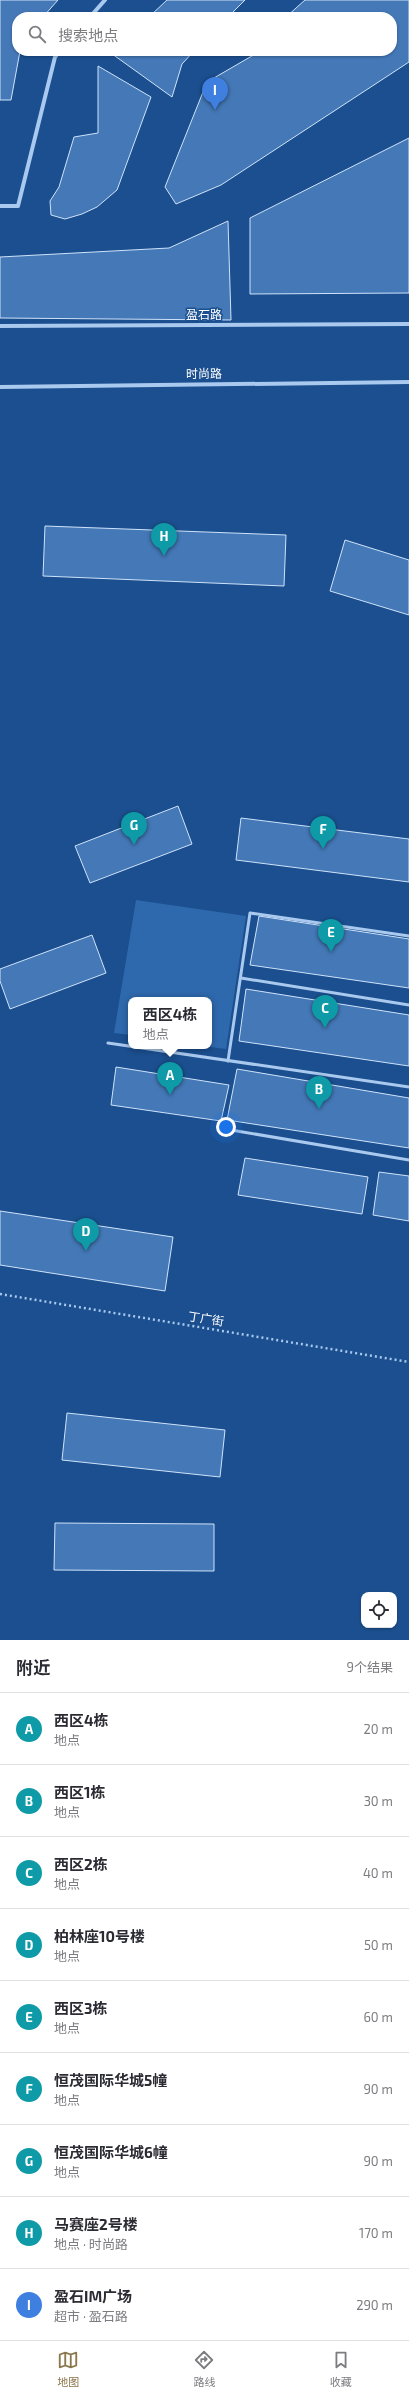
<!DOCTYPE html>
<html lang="zh">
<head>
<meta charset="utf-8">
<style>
  body { margin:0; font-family:"Exo 2","Noto Sans SC",sans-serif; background:#f2f2f3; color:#2b2b33 }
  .controls { position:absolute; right:12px; bottom:12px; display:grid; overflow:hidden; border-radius:8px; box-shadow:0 1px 3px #0004 }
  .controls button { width:36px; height:36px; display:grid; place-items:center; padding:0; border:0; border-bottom:1px solid #e1e1e2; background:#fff; color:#2b2b33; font:20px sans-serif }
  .you { position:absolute; left:226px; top:1127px; width:14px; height:14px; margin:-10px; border:3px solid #fff; border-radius:50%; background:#1a73e8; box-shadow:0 0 0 6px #1a73e833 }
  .badge { display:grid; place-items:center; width:26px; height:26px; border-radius:50%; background:#8a764a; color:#fff; font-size:13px; font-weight:700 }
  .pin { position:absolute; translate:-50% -33px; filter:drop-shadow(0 1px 2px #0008) }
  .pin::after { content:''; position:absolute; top:21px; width:14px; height:12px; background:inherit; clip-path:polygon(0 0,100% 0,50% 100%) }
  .popup { position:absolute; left:128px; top:997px; width:84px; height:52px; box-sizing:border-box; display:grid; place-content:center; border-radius:8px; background:#fff; filter:drop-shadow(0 1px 3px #0005); font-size:13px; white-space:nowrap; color:#7c7c81 }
  .popup b { font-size:15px; color:#2b2b33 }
  .popup::after { content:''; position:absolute; left:50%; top:100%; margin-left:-8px; border:8px solid transparent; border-top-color:#fff }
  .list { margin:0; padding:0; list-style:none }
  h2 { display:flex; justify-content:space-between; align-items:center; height:52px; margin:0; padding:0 16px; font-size:17px }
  h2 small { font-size:13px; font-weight:400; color:#7c7c81 }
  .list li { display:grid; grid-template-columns:26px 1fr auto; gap:12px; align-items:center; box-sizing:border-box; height:72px; padding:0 16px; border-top:1px solid #e1e1e2 }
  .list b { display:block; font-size:15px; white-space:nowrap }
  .list p { margin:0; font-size:13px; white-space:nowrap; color:#7c7c81 }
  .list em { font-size:13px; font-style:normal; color:#7c7c81 }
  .icon { flex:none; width:22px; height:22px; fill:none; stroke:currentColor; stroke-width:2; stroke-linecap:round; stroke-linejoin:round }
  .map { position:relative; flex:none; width:409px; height:1640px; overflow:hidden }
  .search { position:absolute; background:#fff; box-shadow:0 1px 3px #0004; left:12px; right:12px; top:12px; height:44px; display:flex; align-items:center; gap:10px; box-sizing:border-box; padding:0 14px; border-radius:16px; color:#7c7c81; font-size:15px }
  .sheet { height:700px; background:#fff }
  nav { display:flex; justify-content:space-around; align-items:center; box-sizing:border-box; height:56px; border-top:1px solid #e1e1e2; background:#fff; font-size:11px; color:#7c7c81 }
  nav a { display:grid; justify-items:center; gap:2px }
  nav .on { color:#8a764a }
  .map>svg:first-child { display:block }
  .green { fill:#2e69ad }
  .building { fill:#4478b7; stroke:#cfe3fa }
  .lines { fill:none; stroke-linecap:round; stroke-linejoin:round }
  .path { stroke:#a9c9ee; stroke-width:2.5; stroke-dasharray:2 3; stroke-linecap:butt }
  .lane { stroke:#a9c9ee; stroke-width:3 }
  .street { stroke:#a9c9ee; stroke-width:4 }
  .labels { text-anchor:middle; stroke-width:3; stroke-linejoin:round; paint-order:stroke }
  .street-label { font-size:12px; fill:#fff; stroke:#1b4f8f }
</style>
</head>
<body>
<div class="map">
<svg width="409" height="1640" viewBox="0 0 409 1640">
  <rect width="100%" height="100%" fill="#1b4f8f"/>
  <polygon class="green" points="136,900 246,916 226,1049 204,1046 209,1046 209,1000 131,1000 131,1035 114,1033"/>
  <g class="building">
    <polygon points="0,0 58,0 43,17 17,17 17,51 20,51 11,100 0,100"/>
    <polygon points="167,0 245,0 228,17 149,17"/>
    <polygon points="305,0 409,0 409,62 221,185 176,204 165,187 207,82 257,53 257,51 392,51 392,17 286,17"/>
    <polygon points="108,51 194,51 182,64 172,97"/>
    <polygon points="98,66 151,97 117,190 97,207 82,214 65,219 51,215 50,201 59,187 74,137 98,133"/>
    <polygon points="409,138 409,293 250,294 250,218"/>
    <polygon points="228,221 231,320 0,318 0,257 169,248"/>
    <polygon points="45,526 286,535 284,586 43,576"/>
    <polygon points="345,540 409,560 409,615 330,591"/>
    <polygon points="178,806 192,844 90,883 75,846"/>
    <polygon points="241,818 409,839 409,882 236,860"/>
    <polygon points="259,916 409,939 409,988 250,965"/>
    <polygon points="92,935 106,973 10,1009 0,981 0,969"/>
    <polygon points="246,989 409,1015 409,1066 239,1041"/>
    <polygon points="116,1067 229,1085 221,1121 111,1105"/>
    <polygon points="237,1069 409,1098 409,1148 227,1120"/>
    <polygon points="245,1158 368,1177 362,1214 238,1195"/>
    <polygon points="379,1172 409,1176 409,1221 373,1215"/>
    <polygon points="0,1211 173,1237 165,1291 0,1265"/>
    <polygon points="67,1413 225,1430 220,1477 62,1460"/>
    <polygon points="55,1523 214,1524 214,1571 54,1570"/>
  </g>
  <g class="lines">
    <polyline class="path" points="0,1294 409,1362"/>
    <g class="lane">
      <polyline points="241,978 409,1005"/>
      <polyline points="108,1043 409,1087"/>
      <polyline points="228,1061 250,913 409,936"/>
      <polyline points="225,1129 409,1160"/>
    </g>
    <g class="street">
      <polyline points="90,17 105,0"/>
      <polyline points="0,206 18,206 55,57 60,51"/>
      <polyline points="0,326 409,324"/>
      <polyline points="0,387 409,382"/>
    </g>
  </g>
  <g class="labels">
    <g class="street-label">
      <text x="204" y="319">盈石路</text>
      <text transform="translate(204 374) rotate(-1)" y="4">时尚路</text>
      <text transform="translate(206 1319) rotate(9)" y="4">丁广街</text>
    </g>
  </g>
</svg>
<div class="controls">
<button><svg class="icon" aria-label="locate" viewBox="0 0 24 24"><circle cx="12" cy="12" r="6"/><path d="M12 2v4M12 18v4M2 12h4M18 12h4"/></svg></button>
</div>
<div class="you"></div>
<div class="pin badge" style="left:170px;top:1095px;background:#0f9aa8">A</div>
<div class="popup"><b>西区4栋</b>地点</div>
<div class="pin badge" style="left:319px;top:1109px;background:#0f9aa8">B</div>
<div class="pin badge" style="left:325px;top:1028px;background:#0f9aa8">C</div>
<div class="pin badge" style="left:86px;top:1251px;background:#0f9aa8">D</div>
<div class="pin badge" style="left:331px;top:952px;background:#0f9aa8">E</div>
<div class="pin badge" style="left:323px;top:849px;background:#0f9aa8">F</div>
<div class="pin badge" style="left:134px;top:845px;background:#0f9aa8">G</div>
<div class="pin badge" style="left:164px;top:556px;background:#0f9aa8">H</div>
<div class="pin badge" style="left:215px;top:110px;background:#3f7fe0">I</div>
<div class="search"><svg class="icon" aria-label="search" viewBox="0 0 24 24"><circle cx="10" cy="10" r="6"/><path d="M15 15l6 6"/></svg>搜索地点</div>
</div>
<section class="sheet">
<h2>附近<small>9个结果</small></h2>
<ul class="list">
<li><span class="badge" style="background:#0f9aa8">A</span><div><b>西区4栋</b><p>地点</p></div><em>20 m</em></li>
<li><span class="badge" style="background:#0f9aa8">B</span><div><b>西区1栋</b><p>地点</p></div><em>30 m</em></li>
<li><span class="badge" style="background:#0f9aa8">C</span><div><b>西区2栋</b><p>地点</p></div><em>40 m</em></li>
<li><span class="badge" style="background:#0f9aa8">D</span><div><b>柏林座10号楼</b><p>地点</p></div><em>50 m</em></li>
<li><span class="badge" style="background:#0f9aa8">E</span><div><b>西区3栋</b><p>地点</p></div><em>60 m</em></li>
<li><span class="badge" style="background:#0f9aa8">F</span><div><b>恒茂国际华城5幢</b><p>地点</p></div><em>90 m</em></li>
<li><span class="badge" style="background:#0f9aa8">G</span><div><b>恒茂国际华城6幢</b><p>地点</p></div><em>90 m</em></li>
<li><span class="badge" style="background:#0f9aa8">H</span><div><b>马赛座2号楼</b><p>地点 · 时尚路</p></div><em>170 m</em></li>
<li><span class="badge" style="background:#3f7fe0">I</span><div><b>盈石IM广场</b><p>超市 · 盈石路</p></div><em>290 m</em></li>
</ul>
</section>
<nav>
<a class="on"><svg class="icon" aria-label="map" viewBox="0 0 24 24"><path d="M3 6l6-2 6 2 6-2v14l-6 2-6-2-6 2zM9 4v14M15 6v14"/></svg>地图</a>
<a><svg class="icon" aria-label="directions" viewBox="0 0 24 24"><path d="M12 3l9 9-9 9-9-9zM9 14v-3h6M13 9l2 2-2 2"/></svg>路线</a>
<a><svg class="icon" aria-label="saved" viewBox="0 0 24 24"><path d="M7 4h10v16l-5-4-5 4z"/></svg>收藏</a>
</nav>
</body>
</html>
